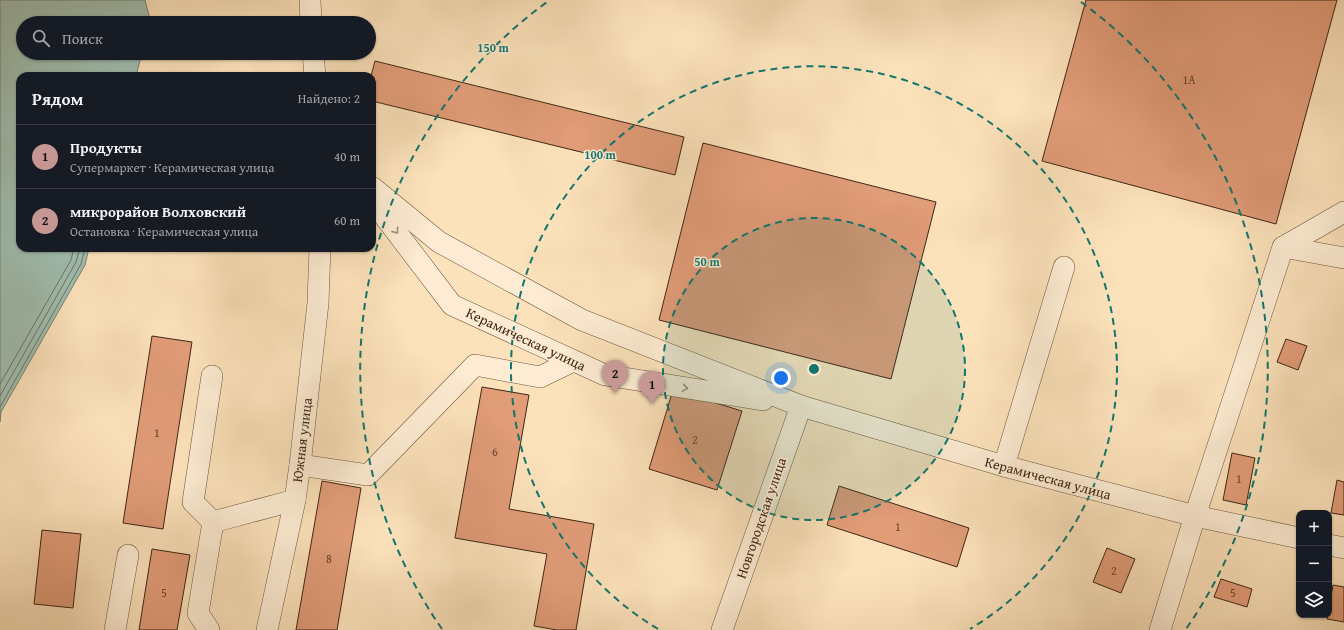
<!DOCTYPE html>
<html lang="ru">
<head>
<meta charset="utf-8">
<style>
  body { margin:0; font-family:"Gentium Book Plus",serif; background:#242831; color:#f1f3f6 }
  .controls { position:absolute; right:12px; bottom:12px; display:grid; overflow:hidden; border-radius:8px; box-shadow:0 1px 3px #0004 }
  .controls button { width:36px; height:36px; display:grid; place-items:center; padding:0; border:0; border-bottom:1px solid #363941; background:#171b24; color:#f1f3f6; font:20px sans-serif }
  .you { position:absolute; left:781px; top:378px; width:14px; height:14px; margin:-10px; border:3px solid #fff; border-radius:50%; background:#1a73e8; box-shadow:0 0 0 6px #1a73e833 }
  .badge { display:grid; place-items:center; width:26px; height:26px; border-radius:50%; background:#c59692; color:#111; font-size:13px; font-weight:700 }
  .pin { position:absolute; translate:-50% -33px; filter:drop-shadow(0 1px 2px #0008) }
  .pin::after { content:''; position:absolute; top:21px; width:14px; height:12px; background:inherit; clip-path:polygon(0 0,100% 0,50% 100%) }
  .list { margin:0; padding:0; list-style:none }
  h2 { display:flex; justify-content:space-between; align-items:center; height:52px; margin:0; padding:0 16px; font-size:17px }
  h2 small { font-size:13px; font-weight:400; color:#9ea1a6 }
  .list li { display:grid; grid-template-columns:26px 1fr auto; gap:12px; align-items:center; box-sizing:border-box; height:64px; padding:0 16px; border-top:1px solid #363941 }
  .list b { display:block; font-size:15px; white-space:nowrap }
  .list p { margin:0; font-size:13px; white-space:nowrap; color:#9ea1a6 }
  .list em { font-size:13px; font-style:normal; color:#9ea1a6 }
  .icon { flex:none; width:22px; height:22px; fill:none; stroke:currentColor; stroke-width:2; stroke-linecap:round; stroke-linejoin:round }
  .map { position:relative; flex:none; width:1344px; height:630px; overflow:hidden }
  .search { position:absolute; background:#171b24; box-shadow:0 1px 3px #0004; left:16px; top:16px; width:360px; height:44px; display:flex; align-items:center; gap:10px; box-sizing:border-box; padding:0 14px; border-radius:22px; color:#9ea1a6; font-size:15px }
  .panel { position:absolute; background:#171b24; box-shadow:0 1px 3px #0004; left:16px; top:72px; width:360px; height:180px; border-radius:12px }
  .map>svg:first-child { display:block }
  .water { fill:#9fbeb0; stroke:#798272 }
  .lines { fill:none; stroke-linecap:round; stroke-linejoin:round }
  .shore { stroke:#6f7262; stroke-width:1 }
  .building { fill:#e19c78; stroke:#3f2715 }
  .minor-casing { stroke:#6e563e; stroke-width:22 }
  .minor { stroke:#fdecd3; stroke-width:21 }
  .oneway { stroke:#9e8a74 }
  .ring { fill:none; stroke:#0f766e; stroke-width:2; stroke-dasharray:7 5 }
  .labels { text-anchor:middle; stroke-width:3; stroke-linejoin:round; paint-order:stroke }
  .number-label { font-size:12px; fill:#68442e }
  .street-label { font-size:14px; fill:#3f2715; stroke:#fdecd3 }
  .centre { fill:#0f766e; stroke:#fdecd3; stroke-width:2 }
  .ring-label { font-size:12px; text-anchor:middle; font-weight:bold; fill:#0f766e; stroke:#fdecd3; stroke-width:3; stroke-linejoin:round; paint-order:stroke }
</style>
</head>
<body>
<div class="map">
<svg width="1344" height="630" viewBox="0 0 1344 630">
  <rect width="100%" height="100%" fill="#fce2bb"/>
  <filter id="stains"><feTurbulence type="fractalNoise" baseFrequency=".005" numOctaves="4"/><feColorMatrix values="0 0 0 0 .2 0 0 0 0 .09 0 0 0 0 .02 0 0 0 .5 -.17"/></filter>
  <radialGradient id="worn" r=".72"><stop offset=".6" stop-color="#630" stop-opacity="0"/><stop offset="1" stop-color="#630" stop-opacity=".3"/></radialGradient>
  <polygon class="water" points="0,0 145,0 151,23 23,23 23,53 142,53 136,76 20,76 20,248 89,248 85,265 1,412 0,422"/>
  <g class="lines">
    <g class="shore">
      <polyline points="0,384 71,260 74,248"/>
      <polyline points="0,396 76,262 80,248"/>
      <polyline points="0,407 81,264 85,248"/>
    </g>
  </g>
  <g class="building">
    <polygon points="1086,0 1337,0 1276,224 1042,161"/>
    <polygon points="375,61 684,137 675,175 372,101 371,76"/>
    <polygon points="703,143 936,202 891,379 659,320"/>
    <polygon points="152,336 192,342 163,529 123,523"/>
    <polygon points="1286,339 1307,346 1298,370 1277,362"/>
    <polygon points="482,387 529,395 509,509 594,524 576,630 557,630 534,626 547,554 455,538"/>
    <polygon points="673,390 742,411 717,490 649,469"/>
    <polygon points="1232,453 1255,458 1246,505 1223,500"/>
    <polygon points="1337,480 1344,482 1344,515 1331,513"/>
    <polygon points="322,481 361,488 337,630 296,630"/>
    <polygon points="839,486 969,528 957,567 827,525"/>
    <polygon points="42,530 81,534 73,608 34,604"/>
    <polygon points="1107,548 1135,559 1121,593 1093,582"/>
    <polygon points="152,549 190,555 177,630 139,630"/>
    <polygon points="1221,579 1252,589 1247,607 1214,597"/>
    <polygon points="1333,585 1344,587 1344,622 1327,619 1328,615 1329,615 1329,608"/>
  </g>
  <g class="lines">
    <defs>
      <g id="minor">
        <polyline points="310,0 311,23"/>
        <polyline points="313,53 315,76"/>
        <polyline points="372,187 439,242 582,320 801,406 1004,466 1195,516 1299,538"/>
        <polyline points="372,200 452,305 605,375 763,400"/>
        <polyline points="1283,247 1344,258"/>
        <polyline points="212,376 193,502 213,522"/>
        <polyline points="300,465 368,475 475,365 540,377 573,361"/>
        <polyline points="1004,466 1064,267"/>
        <polyline points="1329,545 1344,548"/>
        <polyline points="115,630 128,555"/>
        <polyline points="209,630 198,613 213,522 295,500"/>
        <polyline points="267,630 295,500 300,465 318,303 320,248"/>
        <polyline points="722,630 801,406"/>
        <polyline points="1160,630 1195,516 1283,247 1344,212"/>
      </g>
    </defs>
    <use href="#minor" class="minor-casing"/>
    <use href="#minor" class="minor"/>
  </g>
  <defs><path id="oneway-chevron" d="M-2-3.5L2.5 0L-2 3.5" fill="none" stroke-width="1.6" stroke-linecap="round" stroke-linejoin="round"/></defs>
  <g class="oneway">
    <use href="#oneway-chevron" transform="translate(396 231) rotate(53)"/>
    <use href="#oneway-chevron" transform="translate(685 388) rotate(9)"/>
  </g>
  <circle cx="814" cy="369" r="151" fill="#0f766e" fill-opacity=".12"/>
  <g class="ring">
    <circle cx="814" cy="369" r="151"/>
    <path d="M658 629A303 303 0 1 1 970 629"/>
    <path d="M442 629A454 454 0 0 1 547 2M1081 2A454 454 0 0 1 1186 629"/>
  </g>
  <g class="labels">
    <g class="number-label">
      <text x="1189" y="84">1А</text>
      <text x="157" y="437">1</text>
      <text x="695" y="444">2</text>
      <text x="495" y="456">6</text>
      <text x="1239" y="483">1</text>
      <text x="898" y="531">1</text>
      <text x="329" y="563">8</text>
      <text x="1114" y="575">2</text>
      <text x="164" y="597">5</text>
      <text x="1233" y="597">5</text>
    </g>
    <g class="street-label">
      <text transform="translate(526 339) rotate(25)" y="5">Керамическая улица</text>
      <text transform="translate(302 440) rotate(-83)" y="5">Южная улица</text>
      <text transform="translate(1048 478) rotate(15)" y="5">Керамическая улица</text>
      <text transform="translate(761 518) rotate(-71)" y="5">Новгородская улица</text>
    </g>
  </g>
  <circle cx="814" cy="369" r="6" class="centre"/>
  <g class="ring-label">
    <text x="493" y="52">150 m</text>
    <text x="600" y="159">100 m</text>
    <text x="707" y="266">50 m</text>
  </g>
  <rect width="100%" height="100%" filter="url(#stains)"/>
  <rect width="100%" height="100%" fill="url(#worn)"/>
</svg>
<div class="controls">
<button>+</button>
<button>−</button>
<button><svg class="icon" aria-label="layers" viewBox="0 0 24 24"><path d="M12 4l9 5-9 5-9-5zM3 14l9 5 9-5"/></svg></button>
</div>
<div class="you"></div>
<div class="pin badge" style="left:652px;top:404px">1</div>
<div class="pin badge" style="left:615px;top:393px">2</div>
<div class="search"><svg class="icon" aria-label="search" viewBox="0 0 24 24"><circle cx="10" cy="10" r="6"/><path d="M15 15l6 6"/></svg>Поиск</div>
<section class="panel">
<h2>Рядом<small>Найдено: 2</small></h2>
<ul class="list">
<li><span class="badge">1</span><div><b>Продукты</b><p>Супермаркет · Керамическая улица</p></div><em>40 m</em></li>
<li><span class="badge">2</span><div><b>микрорайон Волховский</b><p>Остановка · Керамическая улица</p></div><em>60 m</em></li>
</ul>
</section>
</div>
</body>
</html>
